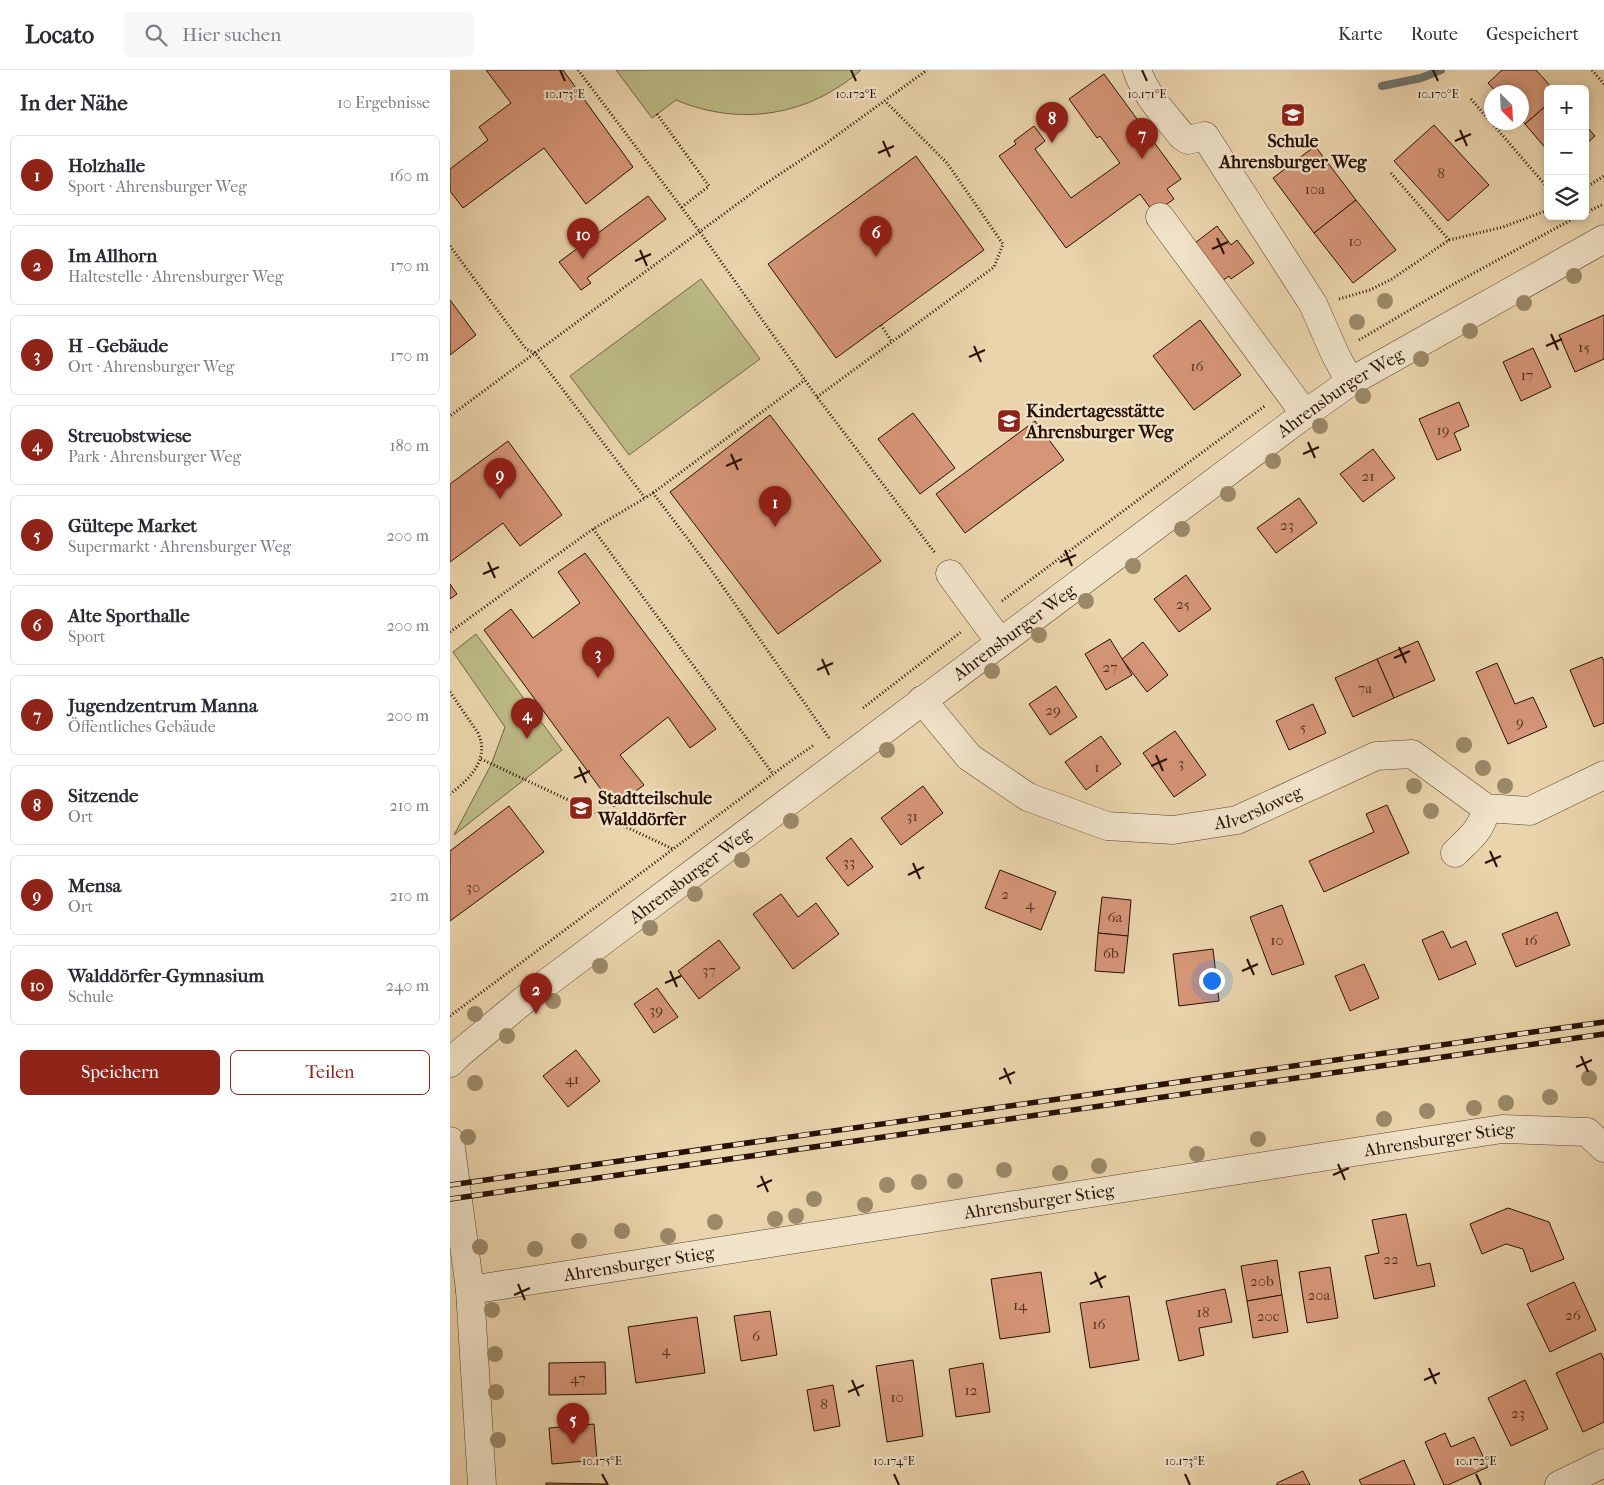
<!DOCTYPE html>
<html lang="de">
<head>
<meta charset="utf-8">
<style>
  body { margin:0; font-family:"IM FELL French Canon",serif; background:#f7f7f7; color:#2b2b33 }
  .controls { position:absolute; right:15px; top:15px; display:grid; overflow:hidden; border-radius:8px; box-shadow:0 2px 8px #0003 }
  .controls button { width:45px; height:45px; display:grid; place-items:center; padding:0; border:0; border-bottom:1px solid #e1e1e2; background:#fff; color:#2b2b33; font:25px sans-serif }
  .compass { position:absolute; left:1034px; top:15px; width:45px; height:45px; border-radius:50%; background:#fff; box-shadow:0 2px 8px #0003; rotate:156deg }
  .you { position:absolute; left:761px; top:910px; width:18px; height:18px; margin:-12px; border:4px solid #fff; border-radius:50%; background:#1a73e8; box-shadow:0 0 0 8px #1a73e833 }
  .badge { display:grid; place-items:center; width:32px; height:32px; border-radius:50%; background:#8f2418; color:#fff; font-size:16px; font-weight:700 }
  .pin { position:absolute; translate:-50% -41px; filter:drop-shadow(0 1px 2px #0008) }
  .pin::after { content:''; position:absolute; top:26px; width:18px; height:15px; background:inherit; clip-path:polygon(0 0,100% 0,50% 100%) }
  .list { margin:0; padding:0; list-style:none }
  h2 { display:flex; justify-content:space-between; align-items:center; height:65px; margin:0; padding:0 20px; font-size:21px }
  h2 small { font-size:16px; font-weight:400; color:#7c7c81 }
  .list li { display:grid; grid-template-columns:32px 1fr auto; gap:15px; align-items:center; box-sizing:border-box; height:80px; margin:0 10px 10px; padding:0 10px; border:1px solid #e1e1e2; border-radius:8px }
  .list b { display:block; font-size:19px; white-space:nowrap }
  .list p { margin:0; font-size:16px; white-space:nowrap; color:#7c7c81 }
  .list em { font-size:16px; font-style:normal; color:#7c7c81 }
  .actions { display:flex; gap:10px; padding:15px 20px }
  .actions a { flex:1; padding:11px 0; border:1px solid #8f2418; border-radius:8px; text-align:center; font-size:18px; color:#8f2418 }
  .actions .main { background:#8f2418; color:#fff }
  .icon { flex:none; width:28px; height:28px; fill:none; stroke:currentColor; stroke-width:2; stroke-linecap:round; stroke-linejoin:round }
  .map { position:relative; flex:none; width:1154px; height:1415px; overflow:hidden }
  header { display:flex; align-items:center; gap:30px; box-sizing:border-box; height:70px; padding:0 25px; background:#fff; border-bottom:1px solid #e1e1e2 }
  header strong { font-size:24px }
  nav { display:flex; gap:28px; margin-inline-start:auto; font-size:18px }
  .search { width:350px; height:45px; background:#f7f7f7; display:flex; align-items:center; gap:12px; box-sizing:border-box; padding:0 18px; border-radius:8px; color:#7c7c81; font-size:19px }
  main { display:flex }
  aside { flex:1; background:#fff }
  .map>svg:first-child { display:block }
  .green { fill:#bcbb86; stroke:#726544 }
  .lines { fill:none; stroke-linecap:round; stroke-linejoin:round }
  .stream { stroke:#6e736e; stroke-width:8 }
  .building { fill:#d59577; stroke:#270f03 }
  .minor-casing { stroke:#58402d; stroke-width:29 }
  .path { stroke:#270f03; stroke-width:3; stroke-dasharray:1 2.5; stroke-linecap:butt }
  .minor { stroke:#f1e3c9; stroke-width:28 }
  .rail-casing { stroke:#270f03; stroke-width:5.5 }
  .rail { stroke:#f1e3c9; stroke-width:4; stroke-dasharray:11; stroke-linecap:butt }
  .tree { fill:#9b8968 }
  .ticks { fill:none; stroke:#270f03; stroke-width:2 }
  .labels { text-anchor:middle; stroke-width:4.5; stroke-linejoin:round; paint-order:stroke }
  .number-label { font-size:15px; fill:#523020 }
  .poi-label { font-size:18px; font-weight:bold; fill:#270f03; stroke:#f1e3c9; text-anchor:start }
  .street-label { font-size:18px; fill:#270f03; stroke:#f1e3c9 }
  .ticks-label { font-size:12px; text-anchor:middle; fill:#270f03; stroke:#f1e3c9; stroke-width:4.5; stroke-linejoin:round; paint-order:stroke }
</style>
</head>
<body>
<header>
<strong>Locato</strong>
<div class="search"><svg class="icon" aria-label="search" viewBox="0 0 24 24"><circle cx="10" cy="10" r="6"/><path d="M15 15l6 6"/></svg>Hier suchen</div>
<nav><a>Karte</a><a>Route</a><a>Gespeichert</a></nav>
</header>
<main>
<aside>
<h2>In der Nähe<small>10 Ergebnisse</small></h2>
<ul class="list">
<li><span class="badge">1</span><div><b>Holzhalle</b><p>Sport · Ahrensburger Weg</p></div><em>160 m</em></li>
<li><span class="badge">2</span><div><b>Im Allhorn</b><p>Haltestelle · Ahrensburger Weg</p></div><em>170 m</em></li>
<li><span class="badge">3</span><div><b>H - Gebäude</b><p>Ort · Ahrensburger Weg</p></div><em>170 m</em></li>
<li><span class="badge">4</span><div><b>Streuobstwiese</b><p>Park · Ahrensburger Weg</p></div><em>180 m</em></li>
<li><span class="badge">5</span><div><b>Gültepe Market</b><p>Supermarkt · Ahrensburger Weg</p></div><em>200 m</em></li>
<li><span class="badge">6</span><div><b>Alte Sporthalle</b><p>Sport</p></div><em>200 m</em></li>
<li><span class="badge">7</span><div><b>Jugendzentrum Manna</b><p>Öffentliches Gebäude</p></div><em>200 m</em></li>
<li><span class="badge">8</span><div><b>Sitzende</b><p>Ort</p></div><em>210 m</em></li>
<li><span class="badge">9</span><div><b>Mensa</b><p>Ort</p></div><em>210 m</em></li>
<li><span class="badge">10</span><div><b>Walddörfer-Gymnasium</b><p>Schule</p></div><em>240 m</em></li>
</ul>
<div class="actions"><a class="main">Speichern</a><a>Teilen</a></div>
</aside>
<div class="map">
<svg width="1154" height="1415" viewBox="0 0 1154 1415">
  <rect width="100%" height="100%" fill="#ead4ac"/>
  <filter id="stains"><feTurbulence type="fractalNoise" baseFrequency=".004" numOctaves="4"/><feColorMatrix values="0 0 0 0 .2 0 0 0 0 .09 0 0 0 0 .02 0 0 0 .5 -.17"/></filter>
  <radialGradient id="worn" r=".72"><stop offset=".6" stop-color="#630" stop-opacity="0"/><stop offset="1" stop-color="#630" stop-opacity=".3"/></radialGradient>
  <g class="green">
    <path d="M166,0H411C359,46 290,57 226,30L202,48Z"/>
    <polygon points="251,209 310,289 179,385 120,306"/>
    <polygon points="26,564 112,680 4,765 41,695 55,657 3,582"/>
  </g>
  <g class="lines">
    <polyline class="stream" points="932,16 971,8 991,0"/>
  </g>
  <g class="building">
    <polygon points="36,0 113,0 183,97 136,134 94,78 13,138 0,121 0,99 38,70 29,57 61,33"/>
    <polygon points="1052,0 1086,0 1103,19 1098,19 1098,34 1075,54 1072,51 1072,22 1046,22 1038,13"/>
    <polygon points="654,4 731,109 717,119 724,129 704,143 690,124 616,178 549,86 566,74 564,71 584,56 595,71 585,79 621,128 670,93 650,66 647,68 619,29"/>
    <polygon points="1098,34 1098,81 1075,54"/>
    <polygon points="984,55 1039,115 998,151 944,91"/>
    <polygon points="1135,55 1145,66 1135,75"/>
    <polygon points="865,76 906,130 864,163 823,108"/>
    <polygon points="466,86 534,180 386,288 318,194"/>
    <polygon points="198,126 216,149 137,208 141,213 131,220 109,192"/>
    <polygon points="906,130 946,180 903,213 864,163"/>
    <polygon points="767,156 781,175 787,170 804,193 781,209 779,206 772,211 745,173"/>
    <polygon points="0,230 26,265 0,285"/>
    <polygon points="1154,245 1154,289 1125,302 1109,265"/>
    <polygon points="750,250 791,305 744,340 703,286"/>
    <polygon points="1083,278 1101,317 1071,331 1053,292"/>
    <polygon points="1009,332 1019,356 1004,363 1011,380 987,390 969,349"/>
    <polygon points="463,343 505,398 470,424 428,369"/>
    <polygon points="320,345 431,491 328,564 220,422"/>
    <polygon points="585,351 614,390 515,463 486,424"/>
    <polygon points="58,371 112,445 70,476 53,453 0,492 0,414"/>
    <polygon points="923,379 945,408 913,432 890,404"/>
    <polygon points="849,428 867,453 826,483 807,458"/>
    <polygon points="135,483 266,659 240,678 218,647 170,685 194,715 164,737 34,560 61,539 83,568 130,533 108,502"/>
    <polygon points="736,505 761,539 729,562 704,529"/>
    <polygon points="0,514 7,524 0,529"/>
    <polygon points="660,569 682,605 656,620 635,584"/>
    <polygon points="968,571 985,610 944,628 927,589"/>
    <polygon points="693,572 718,605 697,622 672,589"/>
    <polygon points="1152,587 1154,591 1154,653 1144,657 1120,600"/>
    <polygon points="927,589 944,628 903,647 885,608"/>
    <polygon points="1047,593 1065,634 1083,627 1097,657 1058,674 1026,602"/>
    <polygon points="606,616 627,647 600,665 579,634"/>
    <polygon points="863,634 876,663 839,680 826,651"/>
    <polygon points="725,661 756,705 724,727 693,683"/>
    <polygon points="651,666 671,694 636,720 615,692"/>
    <polygon points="473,716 493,743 451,775 431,748"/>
    <polygon points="937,735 959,783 874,822 859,791 924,762 916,744"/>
    <polygon points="59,736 94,782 0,851 0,781"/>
    <polygon points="401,768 423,797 398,816 376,788"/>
    <polygon points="550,800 606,822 591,860 535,838"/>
    <polygon points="331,824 348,847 366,833 389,864 343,899 303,844"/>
    <polygon points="652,827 681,830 678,866 648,863"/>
    <polygon points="832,835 854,894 822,905 800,847"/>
    <polygon points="1107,842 1120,875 1066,897 1052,864"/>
    <polygon points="993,861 1001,878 1016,871 1026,894 989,910 972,870"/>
    <polygon points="648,863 678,866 674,903 645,901"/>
    <polygon points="269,870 290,898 249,929 228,901"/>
    <polygon points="763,879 769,931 729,936 723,884"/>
    <polygon points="914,894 929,928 900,941 885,906"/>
    <polygon points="207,918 228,947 204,963 184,934"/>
    <polygon points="126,980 150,1011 118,1037 93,1006"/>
    <polygon points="1058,1138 1099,1152 1114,1189 1081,1202 1073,1179 1056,1174 1032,1184 1020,1154"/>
    <polygon points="956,1144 967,1196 980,1193 985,1216 924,1229 915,1186 929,1183 922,1150"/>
    <polygon points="827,1190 832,1225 797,1231 791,1196"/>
    <polygon points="880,1197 888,1248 857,1253 849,1202"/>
    <polygon points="591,1202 600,1262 550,1269 541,1209"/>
    <polygon points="1124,1212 1146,1260 1100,1282 1077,1234"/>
    <polygon points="775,1219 782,1252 749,1258 754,1285 729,1291 716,1231"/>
    <polygon points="832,1225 838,1262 803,1268 797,1231"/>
    <polygon points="679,1226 689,1290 640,1298 630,1233"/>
    <polygon points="320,1241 327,1285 291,1291 284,1246"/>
    <polygon points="247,1247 255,1303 186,1313 178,1257"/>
    <polygon points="1151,1283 1154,1290 1154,1352 1133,1362 1106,1303"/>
    <polygon points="463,1290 473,1366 437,1372 426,1296"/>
    <polygon points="155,1292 156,1324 99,1325 99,1293"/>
    <polygon points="533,1293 540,1342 506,1347 499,1299"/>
    <polygon points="1075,1310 1098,1359 1061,1376 1038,1328"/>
    <polygon points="383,1315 390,1356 364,1361 357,1320"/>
    <polygon points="144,1354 147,1390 102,1394 99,1358"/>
    <polygon points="995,1363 1001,1377 1024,1367 1038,1397 998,1415 994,1415 975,1372"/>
    <polygon points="954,1390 965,1415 912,1415 909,1410"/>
    <polygon points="853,1401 860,1415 827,1415 827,1413"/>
    <polygon points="96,1413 156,1414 156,1415 96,1415"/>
  </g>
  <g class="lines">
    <defs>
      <g id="minor">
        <path d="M687,0C695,25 716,46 732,66L738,70L755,66L863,234L885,284L900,312"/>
        <polyline points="710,147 855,344"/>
        <polyline points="500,504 550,572"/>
        <path id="s1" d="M472,630L519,687L578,727L657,756L723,760L787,750L926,686L962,684L1036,738L1080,741L1154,705"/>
        <path d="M1005,783C1020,768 1032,760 1036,738"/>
        <path id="s2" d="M0,993L9,984L74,930L855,344L900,312L1154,169"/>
        <polyline points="0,1071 20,1220 32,1415"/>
        <path id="s3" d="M20,1220L1052,1059L1137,1062L1154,1078"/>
        <polyline points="1109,1415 1154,1393"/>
      </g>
    </defs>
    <use href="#minor" class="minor-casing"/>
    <g class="path">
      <polyline points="128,0 250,162 367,327 485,483"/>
      <polyline points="1142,0 1154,14"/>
      <polyline points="1021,29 1098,118"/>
      <polyline points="207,44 259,116 232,137"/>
      <polyline points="941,103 999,170"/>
      <polyline points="1135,118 1154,106"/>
      <polyline points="1135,143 1154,134"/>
      <polyline points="0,176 76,279 85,283 0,346"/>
      <polyline points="889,229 920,220 942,209 999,170 1053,157 1098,140"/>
      <polyline points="431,255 442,272"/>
      <polyline points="909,270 1002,215 1128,146"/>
      <polyline points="367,327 544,197 553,174 497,93 435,31"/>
      <polyline points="203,423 355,310"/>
      <polyline points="143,459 323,704"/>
      <polyline points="552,531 816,335"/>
      <polyline points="0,562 143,459 195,428"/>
      <path d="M0,622L28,663C40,689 20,709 0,724"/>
      <polyline points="413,638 511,562"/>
      <polyline points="379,668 259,497 203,423 195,428 85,283 309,118 375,74 477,0"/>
      <polyline points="31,689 223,779"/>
      <polyline points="0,946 338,693 364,675"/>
    </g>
    <use href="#minor" class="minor"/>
    <defs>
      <g id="rail">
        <polyline points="0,1115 1154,952"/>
        <polyline points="0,1129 1154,964"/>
      </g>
    </defs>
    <use href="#rail" class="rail-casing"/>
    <use href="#rail" class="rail"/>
  </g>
  <g class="tree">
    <circle cx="1124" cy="206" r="8"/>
    <circle cx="935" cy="231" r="8"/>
    <circle cx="1074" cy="233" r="8"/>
    <circle cx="907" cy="252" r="8"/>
    <circle cx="1020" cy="261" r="8"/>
    <circle cx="971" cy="289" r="8"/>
    <circle cx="913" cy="326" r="8"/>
    <circle cx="870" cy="356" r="8"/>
    <circle cx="823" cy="391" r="8"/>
    <circle cx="778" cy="424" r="8"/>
    <circle cx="732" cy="459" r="8"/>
    <circle cx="683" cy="496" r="8"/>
    <circle cx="636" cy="531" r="8"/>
    <circle cx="589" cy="565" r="8"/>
    <circle cx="542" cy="601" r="8"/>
    <circle cx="1014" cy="675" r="8"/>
    <circle cx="437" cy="680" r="8"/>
    <circle cx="1033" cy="698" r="8"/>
    <circle cx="964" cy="716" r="8"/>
    <circle cx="1055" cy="716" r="8"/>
    <circle cx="981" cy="741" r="8"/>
    <circle cx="341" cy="751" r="8"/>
    <circle cx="292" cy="790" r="8"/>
    <circle cx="245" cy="824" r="8"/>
    <circle cx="200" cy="858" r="8"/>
    <circle cx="150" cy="896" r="8"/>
    <circle cx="103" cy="931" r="8"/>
    <circle cx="25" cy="944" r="8"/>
    <circle cx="57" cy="966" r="8"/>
    <circle cx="1139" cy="1008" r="8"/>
    <circle cx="25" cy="1013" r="8"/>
    <circle cx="1100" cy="1027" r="8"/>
    <circle cx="1056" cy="1033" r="8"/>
    <circle cx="1024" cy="1038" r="8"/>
    <circle cx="977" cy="1041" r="8"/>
    <circle cx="934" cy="1049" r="8"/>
    <circle cx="18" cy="1067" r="8"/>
    <circle cx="808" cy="1069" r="8"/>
    <circle cx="747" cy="1084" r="8"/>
    <circle cx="649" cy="1096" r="8"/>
    <circle cx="554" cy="1100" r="8"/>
    <circle cx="610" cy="1103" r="8"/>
    <circle cx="505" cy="1111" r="8"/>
    <circle cx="469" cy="1112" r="8"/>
    <circle cx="437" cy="1115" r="8"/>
    <circle cx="364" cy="1129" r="8"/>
    <circle cx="415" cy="1135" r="8"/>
    <circle cx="346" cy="1146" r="8"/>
    <circle cx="325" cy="1149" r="8"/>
    <circle cx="265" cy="1152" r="8"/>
    <circle cx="172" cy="1161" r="8"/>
    <circle cx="218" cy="1166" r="8"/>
    <circle cx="129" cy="1171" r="8"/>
    <circle cx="30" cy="1177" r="8"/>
    <circle cx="85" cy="1179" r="8"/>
    <circle cx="42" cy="1240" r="8"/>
    <circle cx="45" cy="1284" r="8"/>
    <circle cx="46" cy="1322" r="8"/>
    <circle cx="48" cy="1370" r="8"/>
  </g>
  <path class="ticks" d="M110,0L115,11M401,0L406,11M692,0L697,11M983,0L988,11M1010,60L1017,76M433,71L440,87M1005,71L1021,64M428,83L444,76M767,168L774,184M762,179L778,172M190,180L197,196M185,191L201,184M1101,264L1108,280M524,276L531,292M1096,276L1112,269M519,287L535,280M858,372L865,388M281,384L288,400M853,384L869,377M276,396L292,389M615,480L622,496M38,492L45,508M610,492L626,485M33,504L49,497M949,577L956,593M944,588L960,581M372,589L379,605M367,600L383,593M706,685L713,701M701,696L717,689M129,697L136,713M124,708L140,701M1040,781L1047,797M463,793L470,809M1035,793L1051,786M458,805L474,797M797,889L804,905M220,901L227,917M792,901L808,894M215,913L231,906M1131,986L1138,1002M1126,997L1142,990M554,998L561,1014M549,1009L565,1002M888,1094L895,1110M883,1105L899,1098M311,1106L318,1122M307,1117L322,1110M645,1202L652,1218M68,1214L75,1230M640,1214L656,1206M64,1225L80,1218M979,1298L986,1314M402,1310L409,1326M974,1310L990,1303M398,1322L414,1315M152,1404L158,1415M444,1404L449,1415M735,1404L740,1415M1026,1404L1031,1415"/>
  <defs>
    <symbol id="school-square" viewBox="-11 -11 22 22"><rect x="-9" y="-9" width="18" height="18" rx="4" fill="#8f2418" stroke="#f1e3c9"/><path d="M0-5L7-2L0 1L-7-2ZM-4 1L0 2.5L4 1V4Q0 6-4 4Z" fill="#fff"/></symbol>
  </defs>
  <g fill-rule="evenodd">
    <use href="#school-square" x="829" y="31" width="28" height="28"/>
    <use href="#school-square" x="545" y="337" width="28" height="28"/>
    <use href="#school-square" x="117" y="724" width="28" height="28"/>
  </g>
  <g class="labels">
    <g class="number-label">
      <text x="991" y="108">8</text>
      <text x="865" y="124">10a</text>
      <text x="905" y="176">10</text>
      <text x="1134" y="282">15</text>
      <text x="747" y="301">16</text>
      <text x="1077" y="310">17</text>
      <text x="993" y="365">19</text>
      <text x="918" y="411">21</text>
      <text x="837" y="460">23</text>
      <text x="733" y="539">25</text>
      <text x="660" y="602">27</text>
      <text x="915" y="623">7a</text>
      <text x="603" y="645">29</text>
      <text x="1070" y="657">9</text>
      <text x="853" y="662">5</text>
      <text x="731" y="698">3</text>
      <text x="647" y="702">1</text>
      <text x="462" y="751">31</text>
      <text x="399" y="797">33</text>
      <text x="23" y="822">30</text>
      <text x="555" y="829">2</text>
      <text x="580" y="839">4</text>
      <text x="665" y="852">6a</text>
      <text x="827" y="875">10</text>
      <text x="1081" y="875">16</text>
      <text x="661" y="888">6b</text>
      <text x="259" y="905">37</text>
      <text x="206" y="945">39</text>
      <text x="122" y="1014">41</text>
      <text x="941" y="1194">22</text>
      <text x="812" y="1216">20b</text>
      <text x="869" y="1230">20a</text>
      <text x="570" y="1240">14</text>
      <text x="753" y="1247">18</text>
      <text x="1123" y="1250">26</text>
      <text x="818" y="1251">20c</text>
      <text x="649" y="1259">16</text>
      <text x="306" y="1271">6</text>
      <text x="216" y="1285">4</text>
      <text x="128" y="1313">47</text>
      <text x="521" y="1325">12</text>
      <text x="447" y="1332">10</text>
      <text x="374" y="1339">8</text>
      <text x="1068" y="1348">23</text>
    </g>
    <g class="poi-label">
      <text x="843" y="77" text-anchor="middle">Schule<tspan x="843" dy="21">Ahrensburger Weg</tspan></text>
      <text x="576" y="347">Kindertagesstätte<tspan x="576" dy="21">Ahrensburger Weg</tspan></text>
      <text x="148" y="734">Stadtteilschule<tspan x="148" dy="21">Walddörfer</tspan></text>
    </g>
    <g class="street-label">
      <text dy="6" stroke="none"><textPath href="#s2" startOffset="1115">Ahrensburger Weg</textPath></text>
      <text dy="6" stroke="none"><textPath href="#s2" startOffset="710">Ahrensburger Weg</textPath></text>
      <text dy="6" stroke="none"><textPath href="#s1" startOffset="384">Alversloweg</textPath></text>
      <text dy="6" stroke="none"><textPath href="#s2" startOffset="305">Ahrensburger Weg</textPath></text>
      <text dy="6" stroke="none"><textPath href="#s3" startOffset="981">Ahrensburger Stieg</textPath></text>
      <text dy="6" stroke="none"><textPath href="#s3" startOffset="576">Ahrensburger Stieg</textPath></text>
      <text dy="6" stroke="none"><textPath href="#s3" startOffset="171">Ahrensburger Stieg</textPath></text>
    </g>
  </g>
  <g class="ticks-label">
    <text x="115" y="28">10.173°E</text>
    <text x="406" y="28">10.172°E</text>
    <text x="697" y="28">10.171°E</text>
    <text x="988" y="28">10.170°E</text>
    <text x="152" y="1395">10.175°E</text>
    <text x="444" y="1395">10.174°E</text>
    <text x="735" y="1395">10.173°E</text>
    <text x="1026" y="1395">10.172°E</text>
  </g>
  <rect width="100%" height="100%" filter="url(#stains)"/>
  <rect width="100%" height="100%" fill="url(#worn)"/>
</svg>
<div class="controls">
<button>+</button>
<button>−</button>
<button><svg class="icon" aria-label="layers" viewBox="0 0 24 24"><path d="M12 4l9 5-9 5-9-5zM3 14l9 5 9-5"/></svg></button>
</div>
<svg class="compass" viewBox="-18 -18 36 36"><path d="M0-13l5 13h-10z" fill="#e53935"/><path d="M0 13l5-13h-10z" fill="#7c7c81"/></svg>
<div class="you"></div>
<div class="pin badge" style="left:325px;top:457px">1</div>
<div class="pin badge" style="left:86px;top:944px">2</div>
<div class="pin badge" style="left:148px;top:608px">3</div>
<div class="pin badge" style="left:77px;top:669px">4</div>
<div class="pin badge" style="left:123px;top:1374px">5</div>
<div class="pin badge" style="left:426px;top:187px">6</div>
<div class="pin badge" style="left:692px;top:89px">7</div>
<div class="pin badge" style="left:602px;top:73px">8</div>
<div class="pin badge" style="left:50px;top:429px">9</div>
<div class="pin badge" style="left:133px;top:189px">10</div>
</div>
</main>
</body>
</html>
